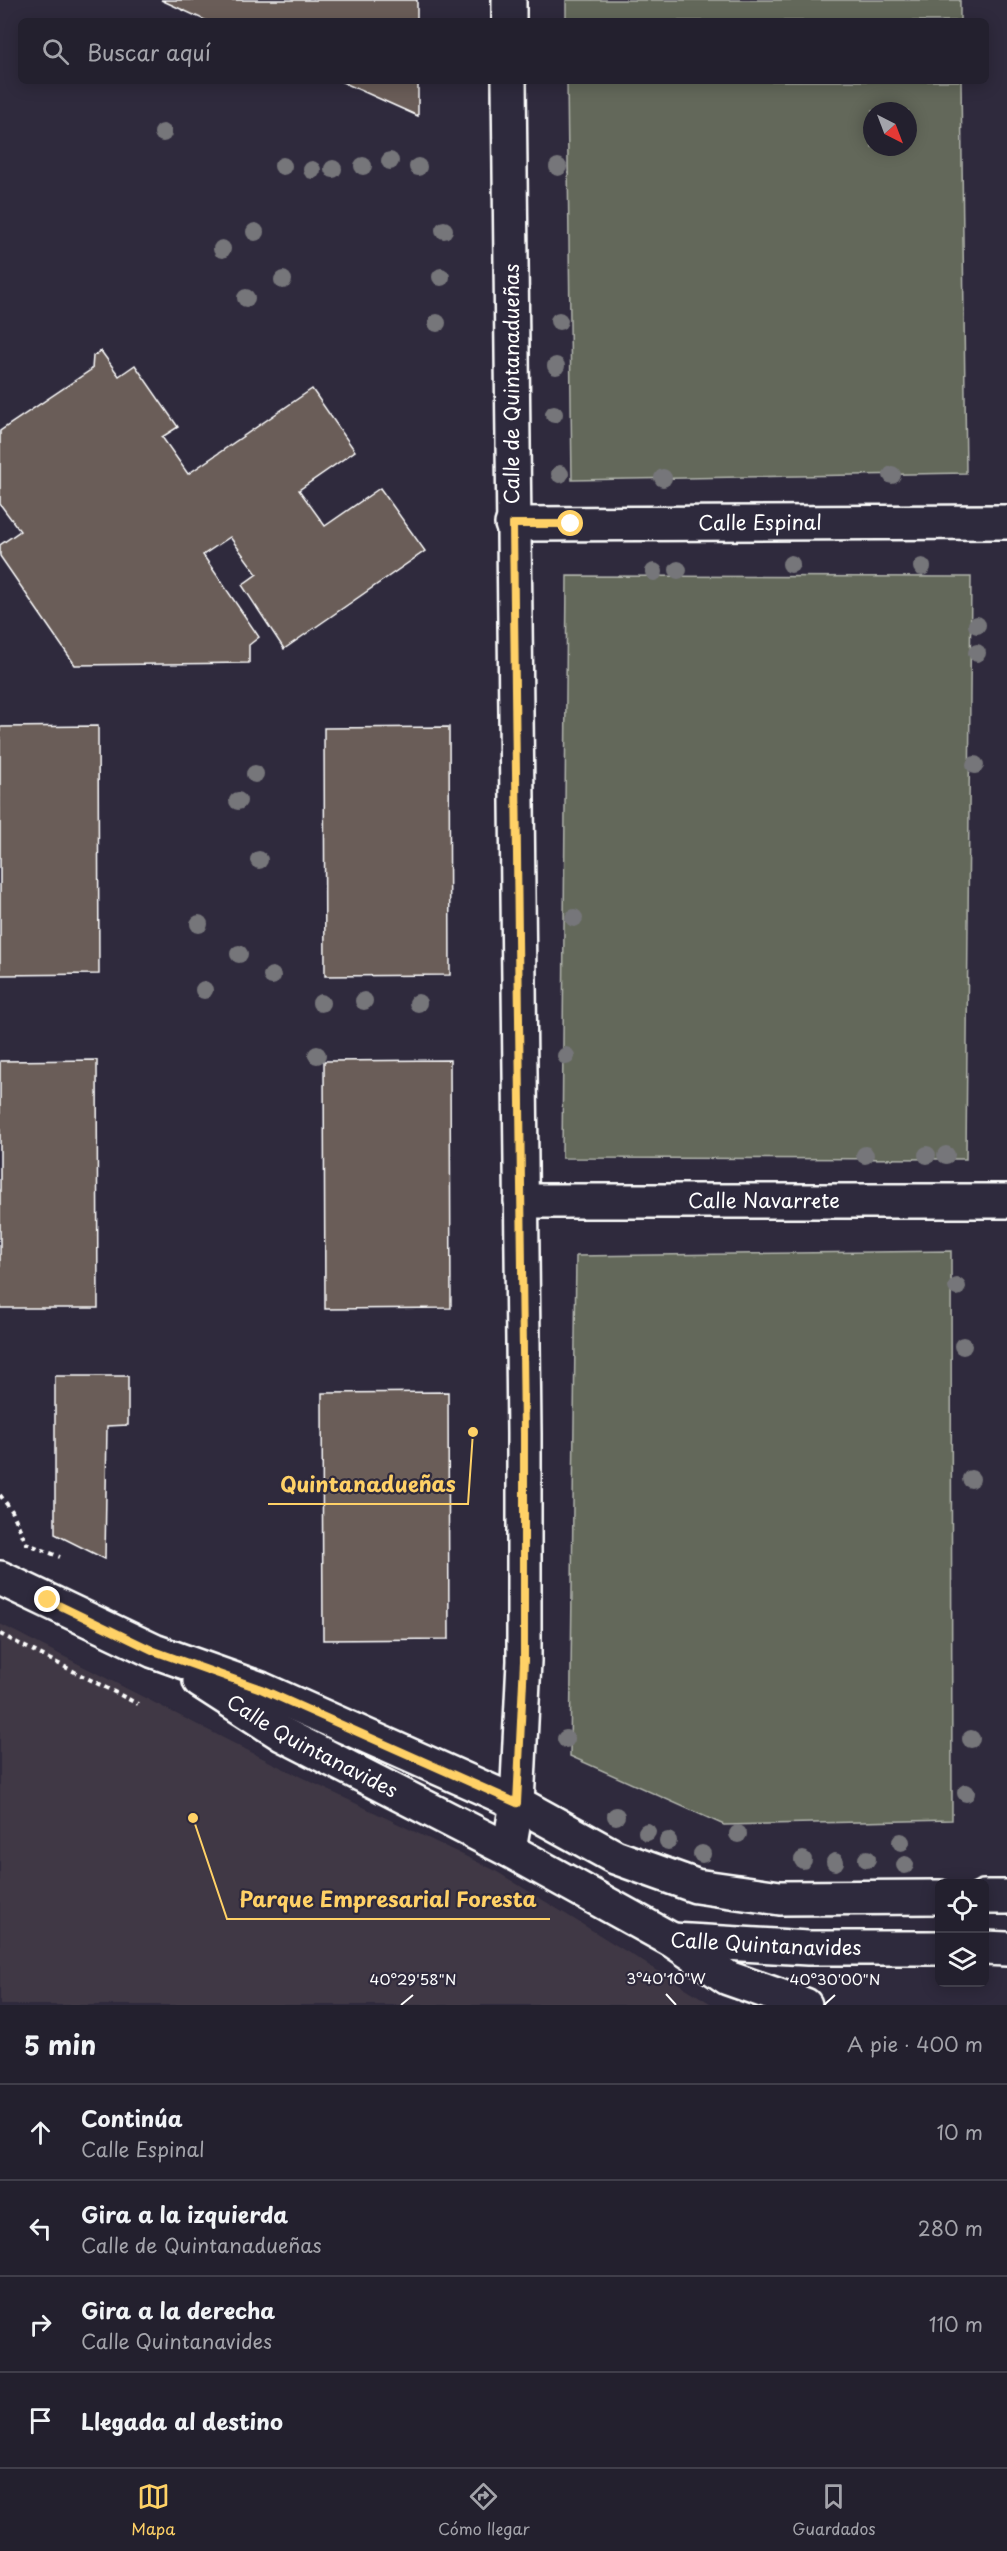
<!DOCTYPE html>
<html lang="es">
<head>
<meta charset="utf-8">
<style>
  body { margin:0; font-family:"Playpen Sans",sans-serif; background:#2f2d3a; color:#f1f3f6 }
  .controls { position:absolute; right:18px; bottom:18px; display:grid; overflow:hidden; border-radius:9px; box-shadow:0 3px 15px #0003 }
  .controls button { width:54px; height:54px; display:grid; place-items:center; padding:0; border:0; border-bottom:2px solid #403e4a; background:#23202e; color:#f1f3f6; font:30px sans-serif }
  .compass { position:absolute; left:863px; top:102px; width:54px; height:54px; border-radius:50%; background:#23202e; box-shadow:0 3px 15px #0003; rotate:138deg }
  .stop { position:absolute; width:18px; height:18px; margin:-14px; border:4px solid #ffd166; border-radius:50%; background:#fff }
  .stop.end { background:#ffd166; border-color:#fff; box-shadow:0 2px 6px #0008 }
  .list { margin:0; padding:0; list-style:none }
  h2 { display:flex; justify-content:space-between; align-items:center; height:78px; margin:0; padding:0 24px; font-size:26px }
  h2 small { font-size:20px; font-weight:400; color:#a3a3aa }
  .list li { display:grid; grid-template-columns:39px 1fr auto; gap:18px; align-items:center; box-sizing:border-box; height:96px; padding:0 24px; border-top:2px solid #403e4a }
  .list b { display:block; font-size:22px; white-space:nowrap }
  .list p { margin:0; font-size:20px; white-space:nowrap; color:#a3a3aa }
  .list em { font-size:20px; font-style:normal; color:#a3a3aa }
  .icon { flex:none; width:33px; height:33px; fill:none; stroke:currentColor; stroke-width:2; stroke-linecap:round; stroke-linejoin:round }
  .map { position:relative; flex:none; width:1007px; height:2005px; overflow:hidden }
  .search { position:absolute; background:#23202e; box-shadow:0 3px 15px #0003; left:18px; right:18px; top:18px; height:66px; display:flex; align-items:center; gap:15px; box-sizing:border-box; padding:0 21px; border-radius:9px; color:#a3a3aa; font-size:22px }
  .sheet { height:462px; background:#23202e }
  nav { display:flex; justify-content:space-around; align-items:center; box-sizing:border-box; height:84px; border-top:2px solid #403e4a; background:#23202e; font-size:16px; color:#a3a3aa }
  nav a { display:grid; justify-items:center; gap:3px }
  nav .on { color:#ffd166 }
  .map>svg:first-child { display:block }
  .built { fill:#413945 }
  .green { fill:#63685a; stroke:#b1b4ac; stroke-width:1.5; fill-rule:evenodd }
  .building { fill:#6a5d59; stroke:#fff; stroke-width:1.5 }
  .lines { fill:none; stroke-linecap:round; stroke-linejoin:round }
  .minor-casing { stroke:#fff; stroke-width:38 }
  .path { stroke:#fff; stroke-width:4; stroke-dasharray:4.5 4.5; stroke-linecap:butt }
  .minor { stroke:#2f2a3d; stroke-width:33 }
  .tree { fill:#76767a }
  .route { stroke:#ffd166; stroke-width:8 }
  .ticks { fill:none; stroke:#fff; stroke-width:2 }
  .labels { text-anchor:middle; stroke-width:4.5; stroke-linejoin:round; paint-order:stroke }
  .street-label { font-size:20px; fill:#fff; stroke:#2f2a3d }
  .ticks-label { font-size:15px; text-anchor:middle; fill:#fff; stroke:#2f2a3d; stroke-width:4.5; stroke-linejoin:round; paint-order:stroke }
  .leader { fill:none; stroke:#ffd166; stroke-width:2 }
  .callout-dot { fill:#ffd166; stroke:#2f2a3d; stroke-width:2 }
  .callout-label { font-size:21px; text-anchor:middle; font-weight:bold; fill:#ffd166; stroke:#2f2a3d; stroke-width:4.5; stroke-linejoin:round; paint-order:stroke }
</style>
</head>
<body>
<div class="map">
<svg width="1007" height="2005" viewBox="0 0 1007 2005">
  <rect width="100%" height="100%" fill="#2f2a3d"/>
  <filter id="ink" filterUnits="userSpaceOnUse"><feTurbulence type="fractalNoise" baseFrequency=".0167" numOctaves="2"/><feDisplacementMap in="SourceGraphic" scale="12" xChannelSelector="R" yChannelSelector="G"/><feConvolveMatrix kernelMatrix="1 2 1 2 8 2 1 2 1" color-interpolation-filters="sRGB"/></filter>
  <g filter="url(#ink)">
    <polygon class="built" points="0,1624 278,1766 494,1870 713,2005 0,2005"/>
    <g class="green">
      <rect x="566" y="0" width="394" height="21"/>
      <path d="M567,81H961L966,473L572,480ZM872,111H908V147H872Z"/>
      <polygon points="567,576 971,577 966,1159 562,1158"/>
      <polygon points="951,1251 952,1820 724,1825 570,1756 576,1256"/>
    </g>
    <g class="building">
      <polygon points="161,0 417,0 417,21 207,21"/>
      <polygon points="340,81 418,81 418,116"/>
      <polygon points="101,351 119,376 135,365 178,427 162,437 188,474 312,389 355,451 299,490 325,526 380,488 425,551 284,649 242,585 257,574 230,537 203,555 259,637 249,645 249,663 75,665 0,556 0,545 20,531 0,504 0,431 92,369 93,356"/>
      <polygon points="98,726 99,974 0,975 0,727"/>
      <polygon points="449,727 450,975 325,976 324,728"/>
      <polygon points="97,1060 98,1308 0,1308 0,1061"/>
      <polygon points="450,1060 451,1308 325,1309 324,1061"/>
      <polygon points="55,1376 128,1376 128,1425 107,1426 105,1559 55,1534"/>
      <polygon points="448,1392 449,1639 323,1640 322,1393"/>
    </g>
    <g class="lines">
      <defs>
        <g id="minor">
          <polyline points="509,0 509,21"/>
          <path id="s1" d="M512,524L1007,522"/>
          <path id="s2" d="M521,1201H1007"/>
          <polyline points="0,1578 154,1651 261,1689 517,1803 615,1857 696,1886 780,1898 940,1897"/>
          <path id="s3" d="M200,1681L282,1734L509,1850L672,1940L728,1978L805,2005"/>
          <polyline points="509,1850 517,1803 524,1661 524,1433 509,81"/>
          <polyline points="984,1897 1007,1897"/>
          <path id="s4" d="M672,1940L808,1948H940"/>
          <polyline points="984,1948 1007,1949"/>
        </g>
      </defs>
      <use href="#minor" class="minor-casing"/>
      <g class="path">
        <polyline points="0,1495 12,1511 26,1543 60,1557"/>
        <polyline points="0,1634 138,1704"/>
      </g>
      <use href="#minor" class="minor"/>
    </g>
    <g class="tree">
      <circle cx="163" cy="133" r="9"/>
      <circle cx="390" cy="161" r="9"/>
      <circle cx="283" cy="166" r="9"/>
      <circle cx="363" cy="166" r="9"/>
      <circle cx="418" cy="167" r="9"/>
      <circle cx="558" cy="167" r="9"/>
      <circle cx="333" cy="169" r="9"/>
      <circle cx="312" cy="170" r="9"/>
      <circle cx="444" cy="230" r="9"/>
      <circle cx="255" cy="232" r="9"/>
      <circle cx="222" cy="249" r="9"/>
      <circle cx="441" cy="277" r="9"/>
      <circle cx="283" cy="280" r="9"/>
      <circle cx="246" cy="298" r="9"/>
      <circle cx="559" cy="321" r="9"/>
      <circle cx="437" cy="323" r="9"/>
      <circle cx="556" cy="366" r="9"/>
      <circle cx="554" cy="414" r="9"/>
      <circle cx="560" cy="474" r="9"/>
      <circle cx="892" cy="475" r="9"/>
      <circle cx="663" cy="478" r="9"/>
      <circle cx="791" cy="564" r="9"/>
      <circle cx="922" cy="567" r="9"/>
      <circle cx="678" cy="570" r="9"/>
      <circle cx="654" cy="572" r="9"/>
      <circle cx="977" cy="625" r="9"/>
      <circle cx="977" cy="653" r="9"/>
      <circle cx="975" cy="765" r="9"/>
      <circle cx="255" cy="774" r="9"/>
      <circle cx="238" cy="801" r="9"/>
      <circle cx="259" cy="860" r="9"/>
      <circle cx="574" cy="918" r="9"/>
      <circle cx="199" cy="924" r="9"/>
      <circle cx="239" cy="954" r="9"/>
      <circle cx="272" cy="976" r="9"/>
      <circle cx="204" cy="990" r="9"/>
      <circle cx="364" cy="1001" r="9"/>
      <circle cx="321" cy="1003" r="9"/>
      <circle cx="418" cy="1003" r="9"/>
      <circle cx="317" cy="1055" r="9"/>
      <circle cx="566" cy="1056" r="9"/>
      <circle cx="865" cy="1155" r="9"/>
      <circle cx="927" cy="1155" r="9"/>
      <circle cx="946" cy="1155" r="9"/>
      <circle cx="957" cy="1287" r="9"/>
      <circle cx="963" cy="1346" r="9"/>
      <circle cx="971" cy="1479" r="9"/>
      <circle cx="566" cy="1739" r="9"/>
      <circle cx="971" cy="1739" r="9"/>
      <circle cx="966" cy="1793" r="9"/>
      <circle cx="616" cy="1816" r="9"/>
      <circle cx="647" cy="1832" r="9"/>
      <circle cx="738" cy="1834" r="9"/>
      <circle cx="668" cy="1841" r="9"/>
      <circle cx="901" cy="1842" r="9"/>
      <circle cx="702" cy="1854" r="9"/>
      <circle cx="867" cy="1859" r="9"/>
      <circle cx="803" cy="1860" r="9"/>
      <circle cx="835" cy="1862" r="9"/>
      <circle cx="905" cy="1865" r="9"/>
    </g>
  </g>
  <g class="lines" filter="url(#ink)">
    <polyline class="route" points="48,1600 154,1651 261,1689 517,1803 524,1661 524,1433 513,524 571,524"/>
  </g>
  <path class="ticks" d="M666,1994L676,2005M401,2005L413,1995M824,2005L835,1995"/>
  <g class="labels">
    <g class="street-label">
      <text transform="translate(512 384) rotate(-90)" y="7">Calle de Quintanadueñas</text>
      <text dy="7" stroke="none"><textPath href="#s1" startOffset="248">Calle Espinal</textPath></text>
      <text dy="7" stroke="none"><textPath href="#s2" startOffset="243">Calle Navarrete</textPath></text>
      <text dy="7" stroke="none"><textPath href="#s3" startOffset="130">Calle Quintanavides</textPath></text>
      <text dy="7" stroke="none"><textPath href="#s4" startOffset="94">Calle Quintanavides</textPath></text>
    </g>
  </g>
  <g class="ticks-label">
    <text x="666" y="1984">3°40'10"W</text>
    <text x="413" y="1985">40°29'58"N</text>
    <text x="835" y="1985">40°30'00"N</text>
  </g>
  <path class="leader" d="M473 1432L468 1504H268M193 1818L227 1919H550"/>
  <g class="callout-dot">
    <circle cx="473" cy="1432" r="6"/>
    <circle cx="193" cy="1818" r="6"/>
  </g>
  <g class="callout-label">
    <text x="368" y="1492">Quintanadueñas</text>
    <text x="388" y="1907">Parque Empresarial Foresta</text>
  </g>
</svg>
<div class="controls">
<button><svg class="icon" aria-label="locate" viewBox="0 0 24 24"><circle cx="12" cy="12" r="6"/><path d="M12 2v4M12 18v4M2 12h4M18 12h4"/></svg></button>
<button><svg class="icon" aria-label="layers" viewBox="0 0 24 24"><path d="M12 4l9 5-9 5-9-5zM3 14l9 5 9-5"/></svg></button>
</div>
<svg class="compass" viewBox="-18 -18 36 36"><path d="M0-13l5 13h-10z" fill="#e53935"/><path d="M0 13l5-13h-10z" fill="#a3a3aa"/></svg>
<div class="stop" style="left:571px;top:524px"></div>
<div class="stop end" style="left:48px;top:1600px"></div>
<div class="search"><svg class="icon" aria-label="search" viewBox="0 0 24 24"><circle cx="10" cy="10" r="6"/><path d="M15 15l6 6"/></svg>Buscar aquí</div>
</div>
<section class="sheet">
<h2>5 min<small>A pie · 400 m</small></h2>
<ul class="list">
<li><svg class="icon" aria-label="ahead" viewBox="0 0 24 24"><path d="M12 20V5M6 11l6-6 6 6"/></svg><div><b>Continúa</b><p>Calle Espinal</p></div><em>10 m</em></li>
<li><svg class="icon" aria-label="left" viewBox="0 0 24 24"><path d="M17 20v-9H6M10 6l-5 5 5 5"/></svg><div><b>Gira a la izquierda</b><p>Calle de Quintanadueñas</p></div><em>280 m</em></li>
<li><svg class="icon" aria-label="right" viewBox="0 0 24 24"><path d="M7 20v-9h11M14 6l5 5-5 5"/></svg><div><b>Gira a la derecha</b><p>Calle Quintanavides</p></div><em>110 m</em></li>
<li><svg class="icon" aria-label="arrive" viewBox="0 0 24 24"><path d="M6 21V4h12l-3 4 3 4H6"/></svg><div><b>Llegada al destino</b></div></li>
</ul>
</section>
<nav>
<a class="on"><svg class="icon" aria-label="map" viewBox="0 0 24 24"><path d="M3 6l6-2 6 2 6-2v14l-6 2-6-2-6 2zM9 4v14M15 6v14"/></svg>Mapa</a>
<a><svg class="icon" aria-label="directions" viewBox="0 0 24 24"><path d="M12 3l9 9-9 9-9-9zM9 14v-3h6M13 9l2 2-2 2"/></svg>Cómo llegar</a>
<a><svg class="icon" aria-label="saved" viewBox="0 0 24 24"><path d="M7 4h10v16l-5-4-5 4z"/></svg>Guardados</a>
</nav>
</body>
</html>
